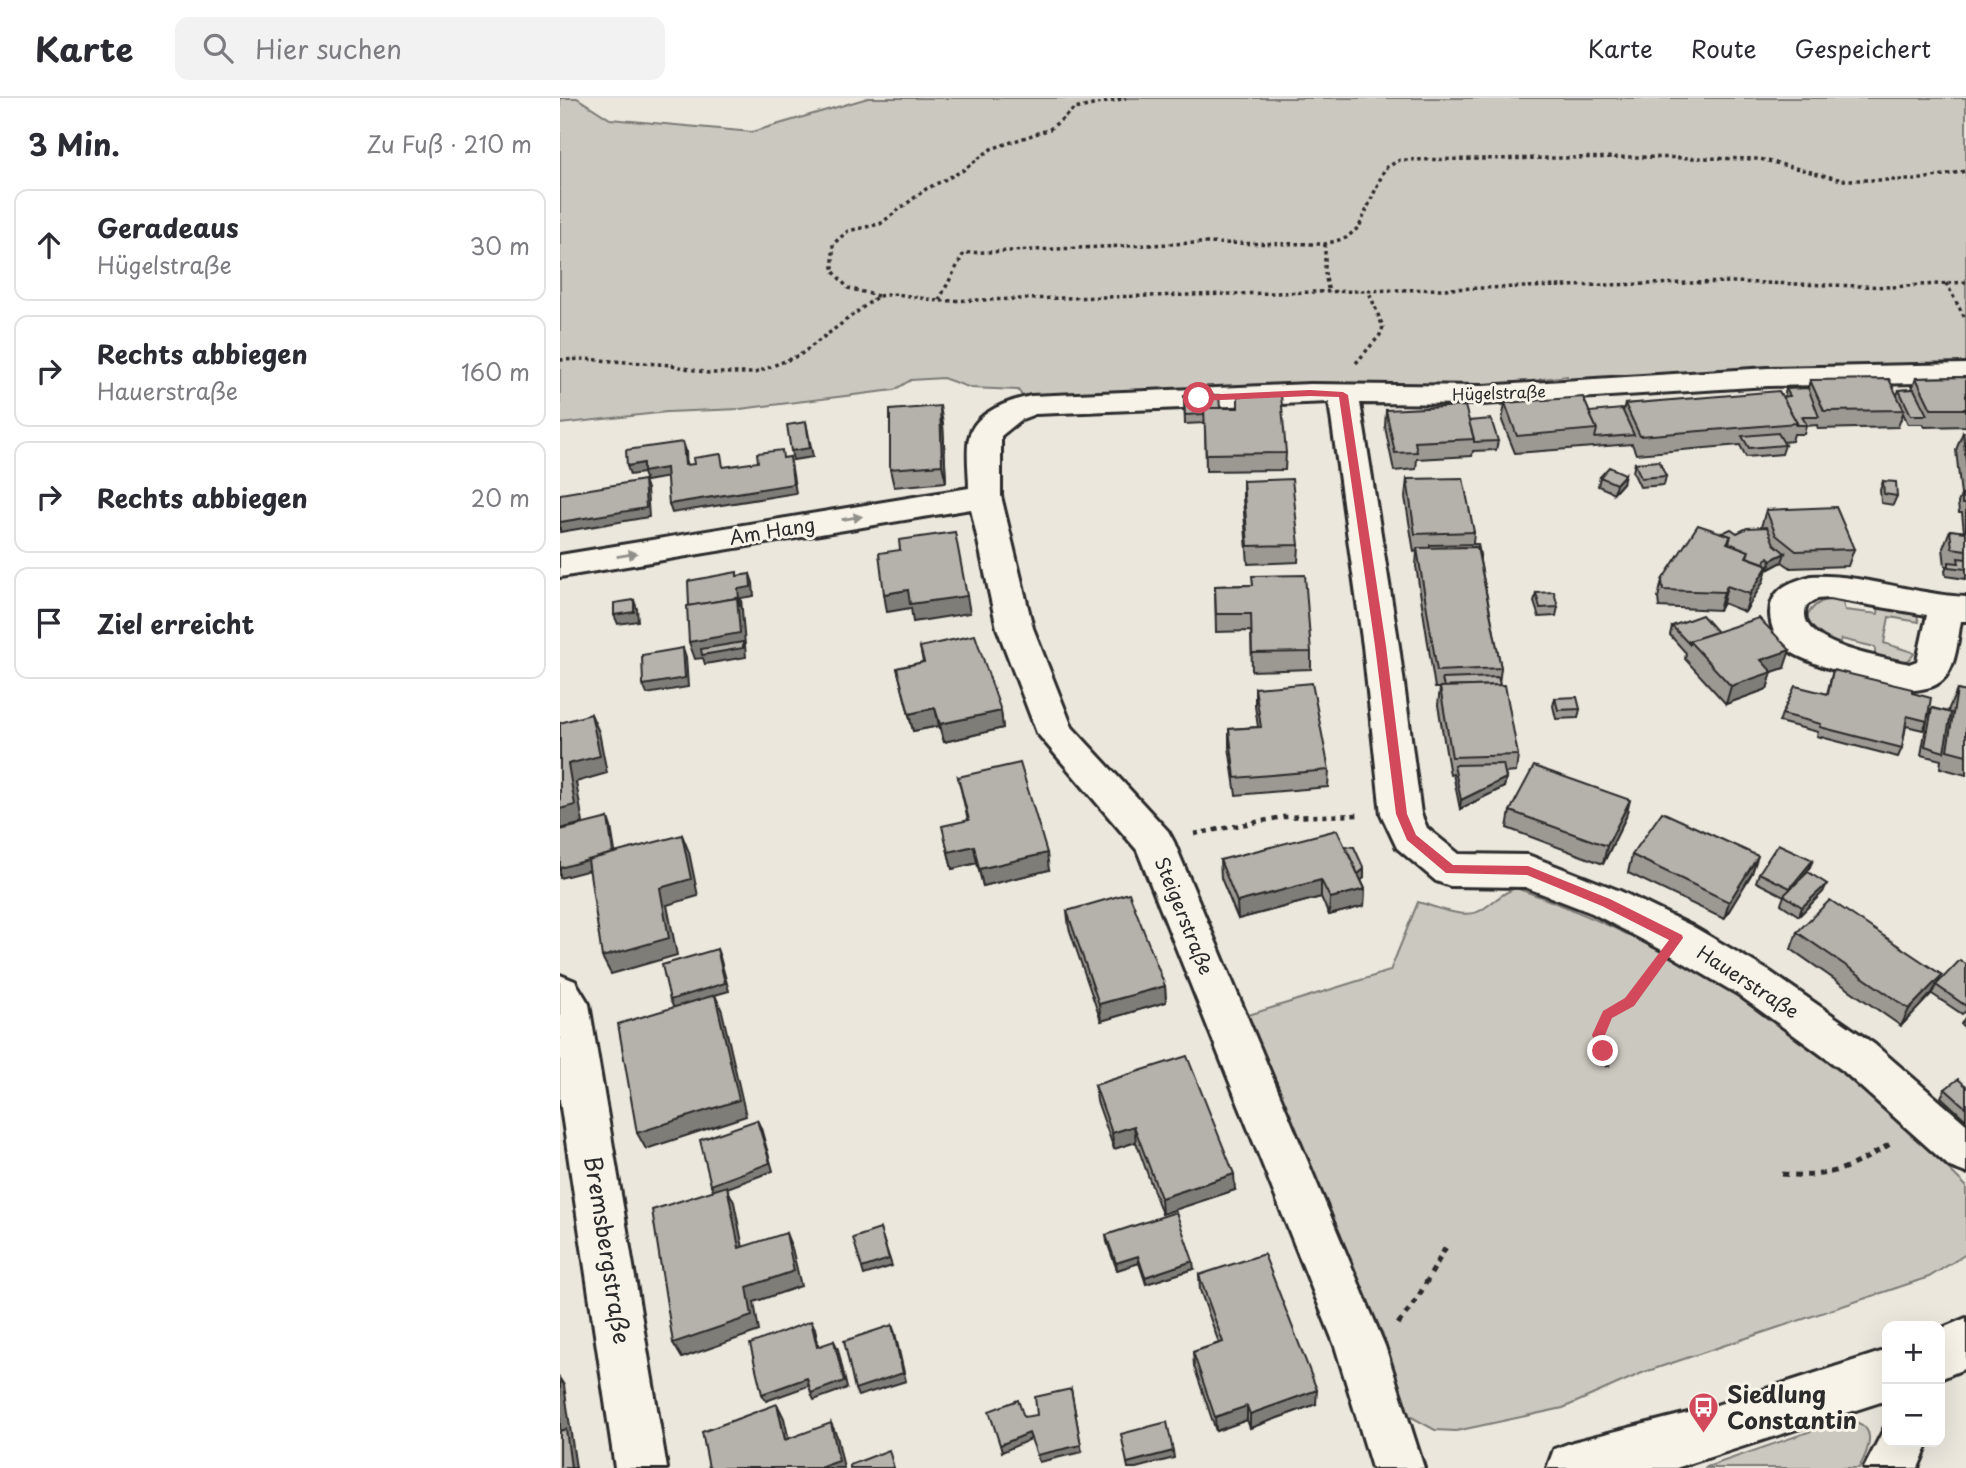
<!DOCTYPE html>
<html lang="de">
<head>
<meta charset="utf-8">
<style>
  body { margin:0; font-family:"Playpen Sans",sans-serif; background:#f2f2f3; color:#2b2b33 }
  .controls { position:absolute; right:21px; bottom:21px; display:grid; overflow:hidden; border-radius:14px; box-shadow:0 7px 28px #0002 }
  .controls button { width:63px; height:63px; display:grid; place-items:center; padding:0; border:0; border-bottom:2px solid #e1e1e2; background:#fff; color:#2b2b33; font:35px sans-serif }
  .stop { position:absolute; width:21px; height:21px; margin:-16px; border:5px solid #d1495b; border-radius:50%; background:#fff }
  .stop.end { background:#d1495b; border-color:#fff; box-shadow:0 2px 7px #0008 }
  .list { margin:0; padding:0; list-style:none }
  h2 { display:flex; justify-content:space-between; align-items:center; height:91px; margin:0; padding:0 28px; font-size:30px }
  h2 small { font-size:23px; font-weight:400; color:#7c7c81 }
  .list li { display:grid; grid-template-columns:46px 1fr auto; gap:21px; align-items:center; box-sizing:border-box; height:112px; margin:0 14px 14px; padding:0 14px; border:2px solid #e1e1e2; border-radius:14px }
  .list b { display:block; font-size:26px; white-space:nowrap }
  .list p { margin:0; font-size:23px; white-space:nowrap; color:#7c7c81 }
  .list em { font-size:23px; font-style:normal; color:#7c7c81 }
  .icon { flex:none; width:38px; height:38px; fill:none; stroke:currentColor; stroke-width:2; stroke-linecap:round; stroke-linejoin:round }
  .map { position:relative; flex:none; width:1406px; height:1370px; overflow:hidden }
  header { display:flex; align-items:center; gap:42px; box-sizing:border-box; height:98px; padding:0 35px; background:#fff; border-bottom:2px solid #e1e1e2 }
  header strong { font-size:33px }
  nav { display:flex; gap:38px; margin-inline-start:auto; font-size:24px }
  .search { width:490px; height:63px; background:#f2f2f3; display:flex; align-items:center; gap:18px; box-sizing:border-box; padding:0 24px; border-radius:14px; color:#7c7c81; font-size:26px }
  main { display:flex }
  aside { flex:1; background:#fff }
  .map>svg:first-child { display:block }
  .green { fill:#cbc8bf; stroke:#7b7a75; stroke-width:2 }
  .lines { fill:none; stroke-linecap:round; stroke-linejoin:round }
  .minor-casing { stroke:#2b2b2b; stroke-width:6 }
  .path-far2 { stroke:#2b2b2b; stroke-width:3.5; stroke-dasharray:3.5 3.5; stroke-linecap:butt }
  .path-far1 { stroke:#2b2b2b; stroke-width:4.5; stroke-dasharray:5 5; stroke-linecap:butt }
  .path { stroke:#2b2b2b; stroke-width:5; stroke-dasharray:6 6; stroke-linecap:butt }
  .minor { fill:#f7f3e8; fill-rule:evenodd }
  .wall { fill:#9c9993; stroke:#2b2b2b; stroke-width:2 }
  .shaded-wall { fill:#7f7d78; stroke:#2b2b2b; stroke-width:2 }
  .building { fill:#b5b2ab; stroke:#2b2b2b; stroke-width:2 }
  .oneway { fill:#918f8a }
  .route { fill:#d1495b }
  .labels { text-anchor:middle; stroke-width:6; stroke-linejoin:round; paint-order:stroke }
  .far-street-label { font-size:16px; fill:#2b2b2b; stroke:#f7f3e8 }
  .street-label { font-size:19px; fill:#2b2b2b; stroke:#f7f3e8 }
  .near-street-label { font-size:23px; fill:#2b2b2b; stroke:#f7f3e8 }
  .near-poi-label { font-size:23px; font-weight:bold; fill:#2b2b2b; stroke:#f7f3e8; text-anchor:start }
</style>
</head>
<body>
<header>
<strong>Karte</strong>
<div class="search"><svg class="icon" aria-label="search" viewBox="0 0 24 24"><circle cx="10" cy="10" r="6"/><path d="M15 15l6 6"/></svg>Hier suchen</div>
<nav><a>Karte</a><a>Route</a><a>Gespeichert</a></nav>
</header>
<main>
<aside>
<h2>3 Min.<small>Zu Fuß · 210 m</small></h2>
<ul class="list">
<li><svg class="icon" aria-label="ahead" viewBox="0 0 24 24"><path d="M12 20V5M6 11l6-6 6 6"/></svg><div><b>Geradeaus</b><p>Hügelstraße</p></div><em>30 m</em></li>
<li><svg class="icon" aria-label="right" viewBox="0 0 24 24"><path d="M7 20v-9h11M14 6l5 5-5 5"/></svg><div><b>Rechts abbiegen</b><p>Hauerstraße</p></div><em>160 m</em></li>
<li><svg class="icon" aria-label="right" viewBox="0 0 24 24"><path d="M7 20v-9h11M14 6l5 5-5 5"/></svg><div><b>Rechts abbiegen</b></div><em>20 m</em></li>
<li><svg class="icon" aria-label="arrive" viewBox="0 0 24 24"><path d="M6 21V4h12l-3 4 3 4H6"/></svg><div><b>Ziel erreicht</b></div></li>
</ul>
</aside>
<div class="map">
<svg width="1406" height="1370" viewBox="0 0 1406 1370">
  <rect width="100%" height="100%" fill="#ebe7dd"/>
  <filter id="ink" filterUnits="userSpaceOnUse"><feTurbulence type="fractalNoise" baseFrequency=".0143" numOctaves="2"/><feDisplacementMap in="SourceGraphic" scale="14" xChannelSelector="R" yChannelSelector="G"/><feConvolveMatrix kernelMatrix="1 2 1 2 8 2 1 2 1" color-interpolation-filters="sRGB"/></filter>
  <g filter="url(#ink)">
    <g class="green">
      <polygon points="0,0 17,0 50,21 192,34 308,0 1406,0 1406,268 1010,288 1007,278 981,281 983,289 466,303 458,292 411,290 383,280 351,282 334,292 180,311 107,314 0,326"/>
      <path d="M1268,501L1282,502L1285,512L1318,516L1319,507L1356,514L1359,524L1329,519L1324,545L1352,554L1354,556C1344,571 1330,562 1315,559V549L1281,541L1279,548C1273,545 1263,543 1257,539C1237,524 1250,507 1268,501Z"/>
      <path d="M956,790C1085,836 1207,905 1310,995C1343,1025 1374,1057 1406,1088V1156L1369,1179L1082,1275L1003,1310L896,1333L875,1332L846,1316L679,920L830,873L858,804C877,809 906,823 923,811C934,804 943,794 956,790Z"/>
      <path d="M1283,1322C1319,1324 1311,1348 1299,1370H1144Z"/>
    </g>
    <g class="lines">
      <defs>
        <g id="minor">
          <path d="M1406,266V284L1208,288L923,306L800,305L839,548L861,716L867,730L899,756L968,757L1060,793L1132,828L1209,873L1314,946L1406,1026V1075L1390,1069L1282,972L1179,897L1102,852L1032,815L965,789L890,788L876,783L837,750L821,716L803,548L769,304L475,316L462,321L441,338V398L473,530L512,629L608,733L614,744L825,1248L864,1370H812L775,1248L577,752L477,635L437,530L411,411L0,479V457L409,390C409,375 406,355 409,340C414,314 449,303 471,298L750,286L923,288L1208,270Z"/>
          <path d="M1251,478C1304,476 1355,497 1406,499V523H1401C1397,542 1397,575 1377,586C1370,590 1358,592 1351,592C1329,591 1245,565 1228,552C1210,538 1202,507 1221,491C1229,484 1242,481 1251,478ZM1269,500L1367,517L1357,563L1349,566C1324,560 1230,546 1247,507L1257,501Z"/>
          <polygon points="0,877 15,883 29,906 107,1370 55,1370 0,1003"/>
          <polygon points="1406,1220 1406,1270 1380,1281 1380,1231"/>
          <polygon points="1327,1252 1327,1302 1116,1370 987,1370 994,1351 1013,1344 1144,1311"/>
          <polygon points="1327,1325 1327,1344 1369,1344 1358,1370 1304,1370"/>
        </g>
      </defs>
      <use href="#minor" class="minor-casing"/>
      <g class="path-far2">
        <polyline points="765,146 765,175 769,195"/>
        <polyline points="1386,185 1406,222"/>
        <polyline points="318,198 288,190 273,173 273,146 288,133 320,126 366,91 402,73 431,51 490,31 514,11 566,0"/>
        <polyline points="379,202 404,155 634,145 765,146 786,140 799,129 825,70 840,62 1075,59 1200,61 1282,82 1356,82 1406,73"/>
        <polyline points="0,262 25,261 111,267 148,275 195,275 240,257 318,198 337,196 379,203 1172,184 1333,189 1406,184"/>
        <polyline points="796,265 820,237 823,229 809,194"/>
      </g>
      <polyline class="path-far1" points="634,736 723,719 799,717"/>
      <g class="path">
        <polyline points="1048,969 1038,937 1047,916 1069,904 1094,873"/>
        <path d="M1222,1076C1269,1081 1291,1070 1330,1046"/>
        <polyline points="838,1226 857,1201 886,1149"/>
      </g>
      <use href="#minor" class="minor"/>
    </g>
    <g class="wall">
      <polygon points="1406,279 1406,328 1365,329 1363,326 1348,326 1343,315 1338,329 1258,331 1257,327 1246,328 1244,336 1234,336 1232,343 1223,344 1225,347 1222,356 1186,359 1180,347 1076,356 1072,346 955,355 942,323 945,305 1029,314 1063,314 1065,306 1224,299 1226,291 1248,290 1250,282 1337,297 1339,292 1352,291 1356,280"/>
      <polygon points="624,298 660,310 726,355 725,372 646,373 645,325 625,326"/>
      <polygon points="826,312 909,323 938,343 936,352 913,353 912,358 857,361 856,371 834,373 825,329"/>
      <polygon points="383,326 386,384 334,389 330,371"/>
      <polygon points="1403,334 1406,335 1406,481 1386,478 1385,473 1387,468 1385,468 1383,450 1390,432 1404,434 1402,415 1399,415 1398,405 1401,397 1396,352"/>
      <polygon points="1075,365 1106,378 1104,387 1080,389 1073,374"/>
      <polygon points="1040,379 1063,385 1054,395 1038,388"/>
      <polygon points="847,381 914,434 913,446 920,457 920,463 941,570 939,586 958,657 956,674 945,675 946,680 944,689 900,711 893,676 890,677 878,607 880,590 875,590 856,468 857,453 854,454 845,399"/>
      <polygon points="683,383 739,447 738,464 688,466 683,401"/>
      <polygon points="1323,383 1337,398 1333,407 1321,405 1320,392"/>
      <polygon points="1206,412 1294,451 1288,468 1231,470 1222,464 1209,471 1207,470 1203,484 1185,514 1163,505 1159,512 1099,509 1098,500 1102,482 1162,435 1177,435 1201,429"/>
      <polygon points="692,487 751,554 751,571 692,573 691,533 656,534 655,488"/>
      <polygon points="976,495 998,509 996,518 979,519 974,504"/>
      <polygon points="1112,528 1157,534 1224,570 1212,574 1207,591 1166,606 1125,561 1126,555 1110,537"/>
      <polygon points="360,549 441,613 443,630 384,644 379,628 353,633 337,570 363,564"/>
      <polygon points="1273,572 1352,595 1368,619 1372,610 1388,614 1389,610 1397,592 1406,594 1406,677 1380,670 1381,662 1361,657 1367,623 1363,632 1346,628 1342,650 1338,659 1257,638 1258,634 1219,624 1222,616 1267,596"/>
      <polygon points="695,590 769,672 768,689 676,697 669,649 669,631 698,629 695,608"/>
      <polygon points="995,600 1020,611 1018,620 996,621 993,608"/>
      <polygon points="398,679 489,772 423,788 417,765 392,771 386,745 408,722"/>
      <polygon points="950,713 1066,719 1043,766 947,730"/>
      <polygon points="785,748 804,780 801,782 805,791 804,808 769,817 761,799 678,821 661,780 660,762"/>
      <polygon points="1072,757 1192,775 1164,821 1068,775"/>
      <polygon points="1249,771 1242,780 1263,794 1239,818 1221,806 1224,798 1196,784 1199,775"/>
      <polygon points="507,813 605,888 606,904 541,923 509,830"/>
      <polygon points="1237,834 1377,886 1406,866 1406,913 1402,916 1372,896 1372,895 1341,928 1231,851"/>
      <polygon points="1406,918 1406,931 1401,926"/>
      <polygon points="535,987 675,1092 602,1116 576,1044 554,1051 537,1003"/>
      <polygon points="1406,988 1406,1022 1381,999 1385,991"/>
      <polygon points="546,1137 634,1171 586,1186 579,1165 557,1172 547,1144"/>
      <polygon points="639,1177 756,1306 690,1330 687,1322 656,1333 634,1268 633,1254 659,1245 640,1192"/>
    </g>
    <g class="shaded-wall">
      <polygon points="380,308 383,326 386,384 382,367"/>
      <polygon points="246,324 253,359 233,362 231,353"/>
      <polygon points="123,344 126,353 127,376 125,367"/>
      <polygon points="230,359 236,395 112,415 109,406"/>
      <polygon points="83,365 106,370 109,379 86,383 83,375 70,377 67,368"/>
      <polygon points="1065,376 1063,385 1054,395 1056,386"/>
      <polygon points="84,382 87,391 89,419 0,434 0,424"/>
      <polygon points="1225,455 1222,464 1209,471 1211,462"/>
      <polygon points="1208,467 1203,484 1185,514 1190,496"/>
      <polygon points="190,476 193,485 194,498 181,500 186,559 145,566 143,560 135,561 129,544 178,491"/>
      <polygon points="1167,488 1163,505 1159,512 1164,494"/>
      <polygon points="348,492 407,498 410,515 353,524 351,510 327,514 324,496"/>
      <polygon points="74,502 77,511 78,523 58,526 54,517"/>
      <polygon points="123,550 126,559 128,589 87,596 83,587"/>
      <polygon points="1230,552 1224,570 1212,574 1207,591 1166,606 1171,588 1201,562"/>
      <polygon points="375,610 379,628 353,633 349,616"/>
      <polygon points="441,613 443,630 384,644 380,626"/>
      <polygon points="31,616 39,634 47,675 16,684 23,725 0,731 0,711 8,666"/>
      <polygon points="946,680 944,689 900,711 901,702"/>
      <polygon points="1070,702 1066,719 1043,766 1047,748"/>
      <polygon points="48,720 51,729 57,765 0,780 0,770"/>
      <polygon points="122,737 129,754 138,798 107,807 117,857 51,876 42,859 100,790"/>
      <polygon points="414,748 417,765 392,771 388,754"/>
      <polygon points="487,755 489,772 423,788 419,771"/>
      <polygon points="1198,758 1192,775 1164,821 1169,804"/>
      <polygon points="1253,762 1249,771 1226,799 1230,790"/>
      <polygon points="804,771 804,780 794,788 795,779"/>
      <polygon points="761,782 761,799 678,821 677,804"/>
      <polygon points="1267,786 1263,794 1239,818 1242,809"/>
      <polygon points="805,791 804,808 769,817 770,800"/>
      <polygon points="157,851 160,859 169,893 155,897 162,913 186,1018 86,1051 77,1035 114,910 110,902"/>
      <polygon points="1382,877 1372,895 1341,928 1349,911"/>
      <polygon points="605,888 606,904 541,923 539,906"/>
      <polygon points="197,1022 201,1030 213,1073 167,1090 174,1104 186,1165 151,1087"/>
      <polygon points="574,1028 576,1044 554,1051 552,1035"/>
      <polygon points="674,1076 675,1092 602,1116 601,1100"/>
      <polygon points="320,1131 332,1168 304,1177 302,1170"/>
      <polygon points="226,1135 232,1150 241,1188 194,1204 199,1233 122,1260 113,1245 187,1189"/>
      <polygon points="578,1158 579,1165 557,1172 556,1165"/>
      <polygon points="633,1163 634,1171 586,1186 585,1179"/>
      <polygon points="251,1223 255,1230 260,1256 257,1249"/>
      <polygon points="332,1227 335,1235 346,1283 298,1298 295,1291"/>
      <polygon points="274,1243 278,1251 287,1290 254,1302 251,1295"/>
      <polygon points="247,1280 251,1287 206,1303 202,1296"/>
      <polygon points="0,1281 4,1287 16,1370 11,1370 0,1342"/>
      <polygon points="511,1291 522,1354 479,1364 477,1357"/>
      <polygon points="757,1292 756,1306 690,1330 690,1316"/>
      <polygon points="217,1306 224,1320 232,1355 225,1342"/>
      <polygon points="687,1308 687,1322 656,1333 655,1319"/>
      <polygon points="271,1325 277,1338 284,1370 259,1370"/>
      <polygon points="469,1335 471,1341 442,1354 440,1347"/>
      <polygon points="613,1353 614,1360 576,1370 568,1370 567,1365"/>
    </g>
    <g class="building">
      <polygon points="1406,279 1406,311 1371,311 1356,280"/>
      <polygon points="1329,281 1344,312 1264,313 1250,282"/>
      <polygon points="1248,290 1259,319 1242,319 1247,327 1236,327 1237,325 1222,299 1230,298 1226,291"/>
      <polygon points="1354,291 1367,317 1351,317 1339,292"/>
      <polygon points="1219,293 1237,325 1080,338 1065,306"/>
      <polygon points="659,297 660,310 644,310 644,316 625,317 624,298"/>
      <polygon points="721,297 726,355 646,356 644,310 678,310 678,298"/>
      <polygon points="1023,299 1037,331 957,338 945,305"/>
      <polygon points="380,308 382,367 330,371 330,312"/>
      <polygon points="905,308 914,341 855,344 857,354 835,355 826,312"/>
      <polygon points="1062,311 1074,337 1035,340 1037,331 1029,314"/>
      <polygon points="931,321 938,343 914,344 914,341 909,323"/>
      <polygon points="246,324 250,350 231,353 227,327"/>
      <polygon points="1403,334 1406,335 1406,364"/>
      <polygon points="1218,335 1225,347 1189,350 1182,338"/>
      <polygon points="123,344 125,367 134,366 133,360 161,356 163,369 198,364 197,355 222,352 223,360 230,359 233,386 109,406 106,370 83,374 83,365 67,368 66,352"/>
      <polygon points="1099,363 1106,378 1081,380 1075,365"/>
      <polygon points="1049,369 1065,376 1056,386 1040,379"/>
      <polygon points="903,380 914,434 855,436 847,381"/>
      <polygon points="732,381 739,447 688,448 683,383"/>
      <polygon points="84,382 86,410 0,424 0,396"/>
      <polygon points="1323,383 1336,384 1337,398 1324,396"/>
      <polygon points="1402,396 1406,397 1405,406 1402,406"/>
      <polygon points="1276,409 1294,451 1236,453 1216,437 1206,412"/>
      <polygon points="1138,427 1171,438 1167,445 1189,453 1186,459 1208,467 1190,496 1167,488 1164,494 1103,492 1102,482"/>
      <polygon points="1207,429 1214,446 1225,455 1211,462 1208,459 1204,465 1187,459 1189,453 1169,445 1171,438 1162,435 1171,431 1177,435 1187,430"/>
      <polygon points="1390,432 1406,434 1406,452 1392,450"/>
      <polygon points="395,434 407,498 350,506 348,492 324,496 319,455 340,452 339,442"/>
      <polygon points="918,446 920,457 918,457 917,449 870,450 870,447"/>
      <polygon points="917,449 941,570 877,573 857,450"/>
      <polygon points="1398,460 1406,461 1406,471 1389,469 1389,464 1399,465"/>
      <polygon points="177,474 177,478 190,476 191,489 178,491 180,509 177,500 129,508 128,483"/>
      <polygon points="745,477 751,554 692,555 691,516 656,516 655,488 693,487 692,478"/>
      <polygon points="994,494 998,509 980,510 976,495"/>
      <polygon points="177,500 180,535 129,544 127,508"/>
      <polygon points="74,502 74,514 54,517 54,505"/>
      <polygon points="1142,517 1157,534 1129,543 1129,546 1112,528"/>
      <polygon points="1199,520 1230,552 1201,562 1212,574 1171,588 1129,543"/>
      <polygon points="415,537 441,613 380,626 375,610 349,616 337,570 364,564 360,549"/>
      <polygon points="183,544 183,550 142,557 141,551"/>
      <polygon points="123,550 125,580 83,587 82,557"/>
      <polygon points="1273,572 1352,591 1352,595 1371,600 1367,623 1347,618 1342,650 1260,629 1261,626 1222,616 1235,588 1268,596"/>
      <polygon points="938,579 940,587 884,589 882,581"/>
      <polygon points="752,585 769,672 675,680 669,631 701,629 695,590"/>
      <polygon points="945,587 958,657 892,659 880,589"/>
      <polygon points="1397,592 1406,594 1406,657 1387,652"/>
      <polygon points="1017,599 1020,611 998,612 995,600"/>
      <polygon points="1372,610 1391,615 1384,654 1365,648"/>
      <polygon points="31,616 40,658 8,666 15,707 0,711 0,625"/>
      <polygon points="460,665 487,755 419,771 414,748 388,754 382,728 409,722 398,679"/>
      <polygon points="943,666 946,680 901,702 894,667"/>
      <polygon points="974,668 1070,702 1047,748 950,713"/>
      <polygon points="1102,714 1198,758 1169,804 1072,757"/>
      <polygon points="48,720 53,755 0,770 0,732"/>
      <polygon points="777,732 805,791 770,800 761,782 677,804 660,762"/>
      <polygon points="122,737 131,781 100,790 109,840 42,859 28,762"/>
      <polygon points="1218,746 1253,762 1230,790 1199,775"/>
      <polygon points="785,748 794,749 804,771 798,776"/>
      <polygon points="1248,774 1267,786 1242,809 1224,797"/>
      <polygon points="569,795 605,888 539,906 507,813"/>
      <polygon points="1270,802 1382,877 1349,911 1237,834"/>
      <polygon points="157,851 165,885 110,902 102,867"/>
      <polygon points="1400,862 1406,866 1406,908 1376,887"/>
      <polygon points="155,897 179,1002 77,1035 58,926"/>
      <polygon points="627,958 674,1076 601,1100 574,1028 552,1035 535,987"/>
      <polygon points="1398,981 1406,988 1406,1010 1385,991"/>
      <polygon points="197,1022 210,1065 151,1087 140,1042"/>
      <polygon points="167,1088 179,1150 226,1135 234,1173 187,1189 192,1218 113,1245 92,1112"/>
      <polygon points="616,1114 633,1163 585,1179 578,1158 556,1165 546,1137"/>
      <polygon points="320,1131 329,1161 302,1170 293,1140"/>
      <polygon points="704,1156 757,1292 690,1316 687,1308 655,1319 633,1254 663,1244 639,1177"/>
      <polygon points="251,1223 257,1249 274,1243 284,1283 251,1295 247,1280 202,1296 190,1246"/>
      <polygon points="332,1227 343,1275 295,1291 284,1243"/>
      <polygon points="511,1291 521,1347 477,1357 469,1335 440,1347 429,1313 458,1302 464,1319 477,1317 475,1299"/>
      <polygon points="217,1306 225,1342 271,1325 279,1363 259,1370 149,1370 142,1334"/>
      <polygon points="607,1324 613,1353 567,1365 561,1336"/>
      <polygon points="6,1331 11,1370 0,1370 0,1333"/>
      <polygon points="329,1352 334,1370 290,1370 290,1367"/>
    </g>
    <defs><path id="oneway-solid" d="M-6-.8H1V-3.2L6.5 0L1 3.2V.8H-6Z" transform="scale(1.75)"/></defs>
    <g class="oneway">
      <use href="#oneway-solid" transform="translate(292 420) rotate(-9)"/>
      <use href="#oneway-solid" transform="translate(67 457) rotate(-9)"/>
    </g>
  </g>
  <polygon class="route" points="750,292 783,294 788,297 826,548 847,716 856,737 893,767 968,768 1050,801 1122,837 1123,840 1074,908 1052,920 1045,937 1050,953 1048,957 1039,957 1032,937 1043,913 1065,900 1109,842 1042,808 967,777 886,775 847,742 836,716 815,548 779,299 750,298 639,303 634,300 639,297"/>
  <defs>
    <symbol id="bus-pin" viewBox="-11 -11 22 30"><path d="M0 17L-7.5 6A9.5 9.5 0 1 1 7.5 6Z" fill="#d1495b" stroke="#f7f3e8"/><path d="M-5-6H5V4H4V6H2V4H-2V6H-4V4H-5ZM-3.5-4V0h7V-4ZM-3.5 1.2v1.5H-2V1.2ZM2 1.2v1.5H3.5V1.2Z" fill="#fff"/></symbol>
  </defs>
  <g fill-rule="evenodd">
    <use href="#bus-pin" x="1126" y="1292" width="35" height="47"/>
  </g>
  <g class="labels">
    <g class="far-street-label">
      <text transform="translate(939 295) rotate(-2)" y="6">Hügelstraße</text>
    </g>
    <g class="street-label">
      <text transform="translate(212 433) rotate(-9)" y="7">Am Hang</text>
      <text transform="translate(624 818) rotate(68)" y="7">Steigerstraße</text>
      <text transform="translate(1188 884) rotate(33)" y="7">Hauerstraße</text>
    </g>
    <g class="near-street-label">
      <text transform="translate(47 1152) rotate(81)" y="8">Bremsbergstraße</text>
    </g>
    <g class="near-poi-label">
      <text x="1167" y="1305">Siedlung<tspan x="1167" dy="26">Constantin</tspan></text>
    </g>
  </g>
</svg>
<div class="controls">
<button>+</button>
<button>−</button>
</div>
<div class="stop" style="left:639px;top:300px"></div>
<div class="stop end" style="left:1043px;top:953px"></div>
</div>
</main>
</body>
</html>
